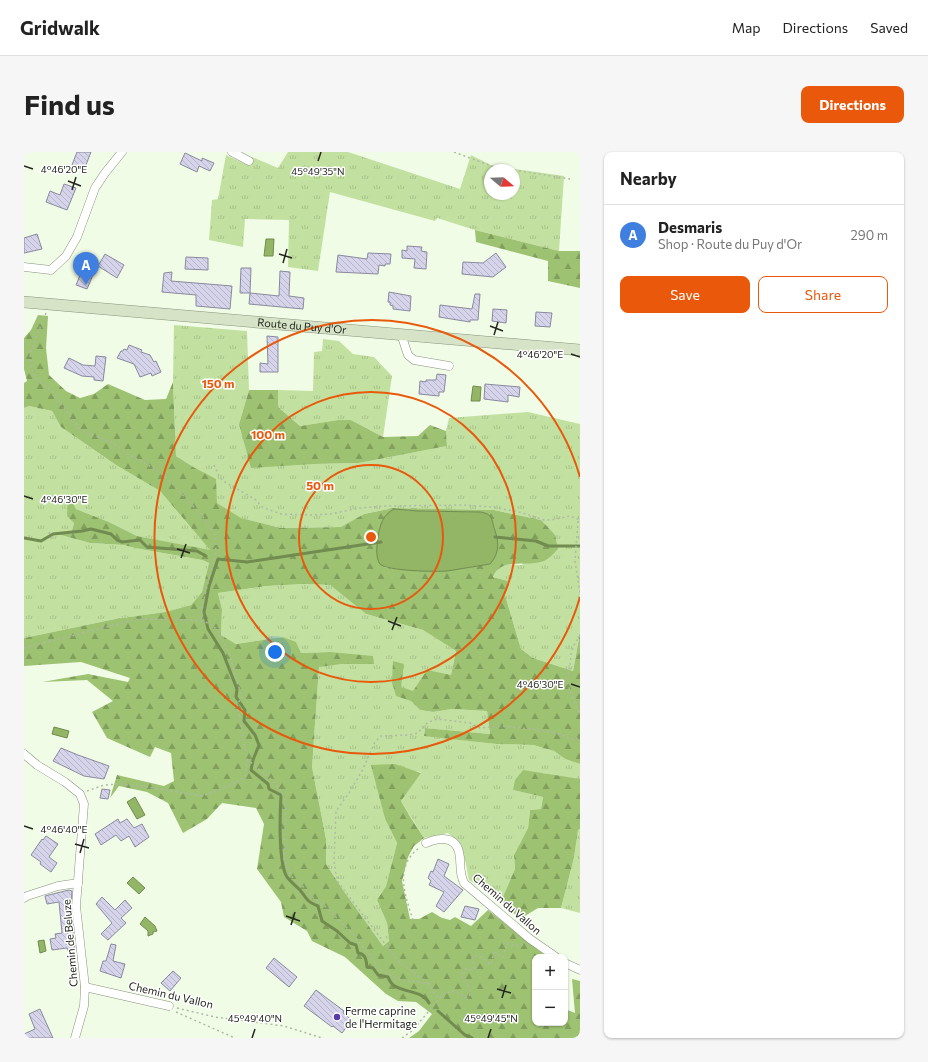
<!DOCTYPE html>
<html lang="en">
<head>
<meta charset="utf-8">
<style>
  body { margin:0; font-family:Commissioner,sans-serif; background:#f6f6f6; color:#222 }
  .controls { position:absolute; right:12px; bottom:12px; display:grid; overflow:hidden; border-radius:8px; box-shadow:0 1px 3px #0004 }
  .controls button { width:36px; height:36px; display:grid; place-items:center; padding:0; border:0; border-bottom:1px solid #e0e0e0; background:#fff; color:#222; font:20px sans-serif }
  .compass { position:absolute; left:460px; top:12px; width:36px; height:36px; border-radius:50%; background:#fff; box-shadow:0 1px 3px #0004; rotate:109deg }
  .you { position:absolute; left:251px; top:500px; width:14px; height:14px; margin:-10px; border:3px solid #fff; border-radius:50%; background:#1a73e8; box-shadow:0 0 0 6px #1a73e833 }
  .badge { display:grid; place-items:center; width:26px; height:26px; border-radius:50%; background:#ea580c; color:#fff; font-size:13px; font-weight:700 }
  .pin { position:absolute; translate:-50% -33px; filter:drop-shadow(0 1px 2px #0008) }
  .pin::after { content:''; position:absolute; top:21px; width:14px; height:12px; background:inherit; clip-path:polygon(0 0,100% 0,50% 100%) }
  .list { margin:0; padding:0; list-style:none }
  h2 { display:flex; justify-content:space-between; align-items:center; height:52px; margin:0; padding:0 16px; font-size:17px }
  h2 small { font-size:13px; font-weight:400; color:#767676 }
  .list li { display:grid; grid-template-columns:26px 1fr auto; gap:12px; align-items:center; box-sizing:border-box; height:60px; padding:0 16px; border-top:1px solid #e0e0e0 }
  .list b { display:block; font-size:15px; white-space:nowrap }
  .list p { margin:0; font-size:13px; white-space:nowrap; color:#767676 }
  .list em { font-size:13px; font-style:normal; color:#767676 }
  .actions { display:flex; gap:8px; padding:12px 16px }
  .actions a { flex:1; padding:9px 0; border:1px solid #ea580c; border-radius:8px; text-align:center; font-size:14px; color:#ea580c }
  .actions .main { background:#ea580c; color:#fff }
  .map { position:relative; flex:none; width:556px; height:886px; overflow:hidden; border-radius:8px }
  header { display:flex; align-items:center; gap:24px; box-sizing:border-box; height:56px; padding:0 20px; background:#fff; border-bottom:1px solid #e0e0e0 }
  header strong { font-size:19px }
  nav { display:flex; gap:22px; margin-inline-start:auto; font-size:14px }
  .intro { display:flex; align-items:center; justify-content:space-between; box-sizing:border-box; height:96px; padding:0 24px }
  h1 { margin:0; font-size:28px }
  .button { padding:10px 18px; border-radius:8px; background:#ea580c; color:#fff; font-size:14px; font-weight:700 }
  main { display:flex; gap:24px; padding:0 24px }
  aside { flex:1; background:#fff; border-radius:8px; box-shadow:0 1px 3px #0004 }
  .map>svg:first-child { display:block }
  .grass { fill:url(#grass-tufts); fill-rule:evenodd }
  .forest { fill:url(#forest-firs); fill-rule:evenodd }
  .water { fill:#92b665; stroke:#718b50 }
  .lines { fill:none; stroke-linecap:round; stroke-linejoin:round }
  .stream { stroke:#718b50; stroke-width:3 }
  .building { fill:url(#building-back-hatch); stroke:#89899e }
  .minor-casing { stroke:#88927e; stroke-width:9 }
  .secondary-casing { stroke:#88927e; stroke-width:12 }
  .path { stroke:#b0b8a7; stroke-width:1.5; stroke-dasharray:2 3; stroke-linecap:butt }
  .minor { stroke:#fff; stroke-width:8 }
  .secondary { stroke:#d7e3c7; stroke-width:11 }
  .ticks { fill:none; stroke:#23271f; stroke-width:1.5 }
  .ring { fill:none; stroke:#e8590c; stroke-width:2 }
  .poi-dot { fill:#553ab2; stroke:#fff; stroke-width:1.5 }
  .labels { text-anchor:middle; stroke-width:3; stroke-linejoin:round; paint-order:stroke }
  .street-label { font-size:11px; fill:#23271f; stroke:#fff }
  .poi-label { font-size:11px; fill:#23271f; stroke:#fff; text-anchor:start }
  .ticks-label { font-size:10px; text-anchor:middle; fill:#23271f; stroke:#fff; stroke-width:3; stroke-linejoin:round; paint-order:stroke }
  .centre { fill:#e8590c; stroke:#fff; stroke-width:2 }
  .ring-label { font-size:12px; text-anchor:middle; font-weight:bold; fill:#e8590c; stroke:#fff; stroke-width:3; stroke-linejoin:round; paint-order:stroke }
</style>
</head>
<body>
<header>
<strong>Gridwalk</strong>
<nav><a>Map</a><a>Directions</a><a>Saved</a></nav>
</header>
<div class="intro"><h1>Find us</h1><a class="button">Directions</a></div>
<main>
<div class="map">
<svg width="556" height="886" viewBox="0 0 556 886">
  <defs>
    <pattern id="grass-tufts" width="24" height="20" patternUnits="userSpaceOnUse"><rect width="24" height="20" fill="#c2e1a0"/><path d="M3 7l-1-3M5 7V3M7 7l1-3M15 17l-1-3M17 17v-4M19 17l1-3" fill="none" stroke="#a6c189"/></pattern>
    <pattern id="forest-firs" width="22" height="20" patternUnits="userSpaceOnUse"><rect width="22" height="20" fill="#9dc271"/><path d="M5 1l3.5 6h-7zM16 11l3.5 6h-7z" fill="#809e5c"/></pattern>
    <pattern id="building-back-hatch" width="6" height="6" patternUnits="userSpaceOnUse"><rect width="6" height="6" fill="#d5d4eb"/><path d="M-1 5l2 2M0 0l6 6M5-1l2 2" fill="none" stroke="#b7b6c9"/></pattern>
  </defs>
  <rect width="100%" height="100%" fill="#f1fce6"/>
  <g class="grass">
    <path d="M264,0H324L436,37L447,3L469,14L540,24L535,99L451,78L413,66L411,69L306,40L294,119L264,115L265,68L221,67L219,95L185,88L188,48L194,47L202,3L223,13L228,5L254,16ZM466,18H490V42H466Z"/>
    <path d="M150,173L223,179L225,238L215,272L290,312L335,311L423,294L422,279L425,266L504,260L556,272V481L549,519L509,506L497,497L481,443L484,429L469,425C476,411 484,412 498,413L517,368L470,358L369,356L340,362L318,375L257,376L216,366L193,351L171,316L152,304L149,230Z"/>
    <polygon points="299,187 315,189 329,202 350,205 368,224 359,285 327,268 314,268 276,274 254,255 254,238 289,239 290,200 298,199"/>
    <polygon points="5,254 28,259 37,275 92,313 136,339 187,399 113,384 85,370 52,357 45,342 50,371 47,382 32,381 66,391 100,393 111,396 178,408 185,411 178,440 167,453 141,460 91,467 0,486 0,256"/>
    <path d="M280,432L306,433L342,462L399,478L432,499L427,523L389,540L377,536L368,530L396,558L409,560L428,557L463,559L466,582L401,576L400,583L472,592L509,593L530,599L541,607L556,612V627L536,625L519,621L489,638L519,645L517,657L506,658L504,676L490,703L491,717L477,749L445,728C441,709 441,694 424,681L400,686L377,649L397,620L348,613L361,667L373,691L362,734L353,748L363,771L365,789L359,794L319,738L302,712V687L288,615L295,514L318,512L306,500L277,501L259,485L212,492L197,483L198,457L194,441L243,434Z"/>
    <polygon points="556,677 556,761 537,756 550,706 554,678"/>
  </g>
  <g class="forest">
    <polygon points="451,78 535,99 556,99 556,136 524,129 524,109 452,90"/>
    <path d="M14,163L24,164L22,196L25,223L42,239L56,246L70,242L84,232L121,248L142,247L149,230L152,304L171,316L192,327L193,351L217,366L257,376L317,375L340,362L369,356L470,358L517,368L531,383L534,397C530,401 525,407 520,409C502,416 478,404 469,425L484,429L481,443L497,497L509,506L549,519L556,481V612L541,607L530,599L509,593L472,592L400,584L401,576L466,582L463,559L428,557L409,560L396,558L387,549L372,544L368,530L369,509L380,512L377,535L389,539L403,518L427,523L432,499L399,478L342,462L306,433L280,432L243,434L194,441L198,457L197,483L212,492L259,485L272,490L277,501L306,500L349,504L350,512H318L295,515L288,615L302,687V712L319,738L359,794L365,789L363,771L353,748L362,734L373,691L361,667L347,613L371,612L397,621L377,649L387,666L400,686L390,694L384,705L378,729L386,767H395L408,760L418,766L426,768L431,765L447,774L464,758L523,805H511V871H541V857L551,861L548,827L556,829V886H385L395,879L408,862L392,850L374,849L362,842L321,805L288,789L283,779L260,765L257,750L233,717L240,672L232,656L198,651L183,667L159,681L144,651L123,640L95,634L86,646L93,623L140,634L150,629L147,601L131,595L126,605L83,586L68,560L89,549L63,528L18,530L64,522L104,530L106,526L57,510L0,514V486L91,467L141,460L167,453L178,440L185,411L178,408L111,396L100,393L66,391L30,381L47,382L50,371L43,364L44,341L52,357L85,370L113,384L186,398L136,339L92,313L37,275L28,259L5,254L0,256V231L3,229L0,217V186L7,178ZM370,357L394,359L456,360L466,412L421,419L370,417L360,415Z"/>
    <polygon points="225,238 254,238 254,255 276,274 314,268 327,268 359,285 394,284 406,273 422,279 423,294 335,311 290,312 227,316 215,272"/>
    <polygon points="499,618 556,627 556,677 554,678 550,706 537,756 514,756 496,767 477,749 491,717 490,703 504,676 506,658 517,657 519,645 489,638 491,628"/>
  </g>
  <g class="water">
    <polygon points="242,87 250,87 249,104 240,104"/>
    <polygon points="449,234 457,235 456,249 447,249"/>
    <path d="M370,357L394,359L457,360C460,361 463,361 466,364C468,366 469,372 470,376C475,389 476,401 466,412C452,414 437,417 423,419C413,420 362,419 356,412C351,405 353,393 354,385C356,372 359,363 370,357Z"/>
    <polygon points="30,575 45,579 43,586 28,582"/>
    <polygon points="111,645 121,663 113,667 103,650"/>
    <polygon points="109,725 121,736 115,742 103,731"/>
    <polygon points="121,765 131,774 133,779 129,780 129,782 124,784 124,779 116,772"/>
    <polygon points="20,788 22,799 16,801 14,789"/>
  </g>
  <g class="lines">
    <g class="stream">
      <polyline points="471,385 512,389 524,394 556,394"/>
      <polyline points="0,386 17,389 29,382 58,379 67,377 87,382 93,388 98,390 116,388 123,395 173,399 182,404"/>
      <path d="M357,390L223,410L194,407L185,434L180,460L184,477L199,501L213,537L212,545L221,558L220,569L231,583L235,593L229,608L227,618L244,632L245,637L257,643C256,660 254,711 263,725C267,730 272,734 276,738C284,748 282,749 294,754L298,769L313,779L326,791L332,793L334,801C342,802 342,808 343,815L349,816L354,823L364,825C365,828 367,831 369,833C380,841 398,838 405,851"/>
      <polyline points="414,859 441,883 448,886"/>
    </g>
  </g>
  <g class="building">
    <polygon points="53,0 67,0 60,18 48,13"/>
    <polygon points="161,1 178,9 178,6 190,11 186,19 175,14 173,20 156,12"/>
    <polygon points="40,32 52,36 43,58 22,50 26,39 36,43"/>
    <polygon points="13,82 18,97 0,101 0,86"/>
    <polygon points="383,94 398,95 397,99 403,100 402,117 390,116 391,107 378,106 378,98 383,99"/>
    <polygon points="344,101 367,102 366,112 361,112 361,114 355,113 354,122 312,120 314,103 343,107"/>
    <polygon points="472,101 482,115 469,125 438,122 439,110 459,111"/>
    <polygon points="81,102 100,113 93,126 74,114"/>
    <polygon points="162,105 184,106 184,118 161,117"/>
    <polygon points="61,111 72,116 63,137 52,133"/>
    <polygon points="217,116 227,116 226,141 255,144 256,119 266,120 265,144 280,146 279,157 225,152 226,141 216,141"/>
    <polygon points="148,120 147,129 208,134 206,157 172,154 172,143 138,140 140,121"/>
    <polygon points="365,140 387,144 386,159 369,157 369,154 366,153 366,150 364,150"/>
    <polygon points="451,142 456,142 454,168 446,168 446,170 415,165 416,153 448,157"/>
    <polygon points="469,157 483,158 482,171 468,169"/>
    <polygon points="512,160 528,161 526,175 511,174"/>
    <polygon points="243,184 254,185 254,220 236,220 236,211 244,212"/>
    <polygon points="105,193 118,198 117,200 126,203 130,210 132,209 137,220 128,224 127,221 116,225 110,212 93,206 97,199 99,199 100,197 103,198"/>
    <polygon points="72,204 82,205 79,229 70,228 70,225 58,224 40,216 45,206 59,213 71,214"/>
    <polygon points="413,222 422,223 420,240 415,240 415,244 395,242 396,229 402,230 402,228 412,228"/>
    <polygon points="461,232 496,235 495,245 484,243 484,250 460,247"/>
    <polygon points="37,596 54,603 85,614 80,627 60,624 29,609"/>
    <polygon points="78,637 86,638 84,647 76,646"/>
    <polygon points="94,667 96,671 103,667 110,676 118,672 125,685 111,695 105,684 97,689 92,683 77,693 71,682"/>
    <polygon points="22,684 34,692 25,705 33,711 27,720 16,712 17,710 7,703 18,687 19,688"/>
    <polygon points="414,707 425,712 420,724 439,738 420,760 412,754 420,740 405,733 407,729 404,726 407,719 409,720"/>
    <polygon points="45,738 48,739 47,754 51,798 44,799 43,796 28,798 26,787 32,786 31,782 38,781 35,750 23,752 21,744"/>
    <polygon points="78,745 91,758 101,748 108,756 97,766 102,771 84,788 77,782 88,771 72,752"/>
    <polygon points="441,754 455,757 451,768 437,765"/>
    <polygon points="87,792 92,793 89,809 101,812 97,826 76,819 79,809 82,809"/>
    <polygon points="250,806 273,825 265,835 242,816"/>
    <polygon points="149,819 157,826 146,839 137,831"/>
    <polygon points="292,838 320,859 319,861 328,868 318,881 309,874 308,875 280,854"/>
    <polygon points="16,857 29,886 0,886 0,882 11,877 5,862"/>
  </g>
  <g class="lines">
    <defs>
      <g id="minor">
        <polyline points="208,0 225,9"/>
        <polyline points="0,115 27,118 42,104 53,85 71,36 81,21 98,0"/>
        <polyline points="377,182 384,203 390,208 425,214"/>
        <polyline points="0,602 13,613 41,630 56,642 60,652 52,754 61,835 60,854 51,886"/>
        <path d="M402,691C414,686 431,683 435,700C438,712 434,718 440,731L506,787L532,805"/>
        <polyline points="0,746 3,744 34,734 54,731"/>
        <polyline points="541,811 556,818"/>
        <polyline points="61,835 145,854"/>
      </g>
      <g id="secondary">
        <path id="s1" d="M0,150L556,198"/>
      </g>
    </defs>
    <use href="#minor" class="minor-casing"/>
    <use href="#secondary" class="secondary-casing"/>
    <g class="path">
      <polyline points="430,0 470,15 487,18"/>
      <polyline points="490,18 546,27"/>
      <path d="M22,161L11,188L6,202L8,218L14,229L28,239L55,276L64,281L89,291L105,303L126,314L143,326L179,365L191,384L192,393L191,404L181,442L176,468C180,470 185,471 188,473C204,487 212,526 218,546L213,552L223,607L249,629L258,640L262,655L260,707L269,727L275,730L291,748L302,755L328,781L357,818L374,827L405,832L414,847"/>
      <polyline points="190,313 196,326 201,330 232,348 238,355 257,362 288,363 306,362 336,356 363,354 439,353 469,355 499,361 520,368 527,368 546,364 556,368"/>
      <polyline points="554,369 551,409 556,441"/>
      <polyline points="25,380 28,387"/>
      <polyline points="556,483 550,493 547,502 546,516 543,531 556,563"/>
      <polyline points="0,496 114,467 176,468"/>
      <polyline points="63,639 80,633 96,632 130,636 178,644 216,629 221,624 223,607"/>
      <path d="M389,768C381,743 370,715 395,696"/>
      <polyline points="404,831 374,809 314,730 312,722 310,709 312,659 325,641 338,619 351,590 357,584 385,583 394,581 404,570 414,567 446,571 456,576 477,574 507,577 536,582 550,588 556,584"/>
      <polyline points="153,856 191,865 260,874 298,886"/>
      <polyline points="152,860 211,886"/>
      <path d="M378,886L389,878L419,842L430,839L443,846L445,845C448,837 443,830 437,824L441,817L448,818L450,817L448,805C455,802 461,807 465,812H467L470,801H471L479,805L483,791L492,794L499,793"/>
    </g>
    <use href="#minor" class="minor"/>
    <use href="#secondary" class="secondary"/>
  </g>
  <path class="ticks" d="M294,9L297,0M0,14L9,17M44,29L57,34M48,38L52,25M255,102L268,106M259,111L263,97M466,174L479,179M470,183L474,170M547,202L556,205M0,344L9,347M153,397L166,401M157,406L162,392M364,469L377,474M368,478L373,465M547,532L556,535M0,674L9,677M51,692L65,696M56,701L60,687M262,764L276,769M267,773L271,760M473,837L487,841M478,846L482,833M228,886L231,877M464,886L467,877"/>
  <g class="ring">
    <circle cx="347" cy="385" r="72"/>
    <circle cx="347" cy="385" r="145"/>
    <path d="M556 445A217 217 0 1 1 556 325"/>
  </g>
  <circle class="poi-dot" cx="313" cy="865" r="4"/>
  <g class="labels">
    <g class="street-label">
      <text dy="4" stroke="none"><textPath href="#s1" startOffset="279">Route du Puy d'Or</textPath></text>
      <text transform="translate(483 752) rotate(41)" y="4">Chemin du Vallon</text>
      <text transform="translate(46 791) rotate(-95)" y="4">Chemin de Beluze</text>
      <text transform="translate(147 843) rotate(13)" y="4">Chemin du Vallon</text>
    </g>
    <g class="poi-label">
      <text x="321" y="863">Ferme caprine<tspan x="321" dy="13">de l'Hermitage</tspan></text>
    </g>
  </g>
  <g class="ticks-label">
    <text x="40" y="21">4°46'20"E</text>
    <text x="294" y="23">45°49'35"N</text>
    <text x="516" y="206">4°46'20"E</text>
    <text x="40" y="351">4°46'30"E</text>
    <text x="516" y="536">4°46'30"E</text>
    <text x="40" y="681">4°46'40"E</text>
    <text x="231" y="870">45°49'40"N</text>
    <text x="467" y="870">45°49'45"N</text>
  </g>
  <circle cx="347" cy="385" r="6" class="centre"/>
  <g class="ring-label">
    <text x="194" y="236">150 m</text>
    <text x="244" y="287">100 m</text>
    <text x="296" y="338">50 m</text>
  </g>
</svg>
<div class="controls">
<button>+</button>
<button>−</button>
</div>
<svg class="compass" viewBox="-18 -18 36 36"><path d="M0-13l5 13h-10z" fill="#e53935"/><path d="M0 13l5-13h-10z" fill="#767676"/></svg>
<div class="you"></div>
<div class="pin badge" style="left:62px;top:133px;background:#3f7fe0">A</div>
</div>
<aside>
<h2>Nearby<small></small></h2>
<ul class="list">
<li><span class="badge" style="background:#3f7fe0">A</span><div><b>Desmaris</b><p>Shop · Route du Puy d'Or</p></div><em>290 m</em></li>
</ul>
<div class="actions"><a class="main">Save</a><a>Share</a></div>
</aside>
</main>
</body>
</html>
